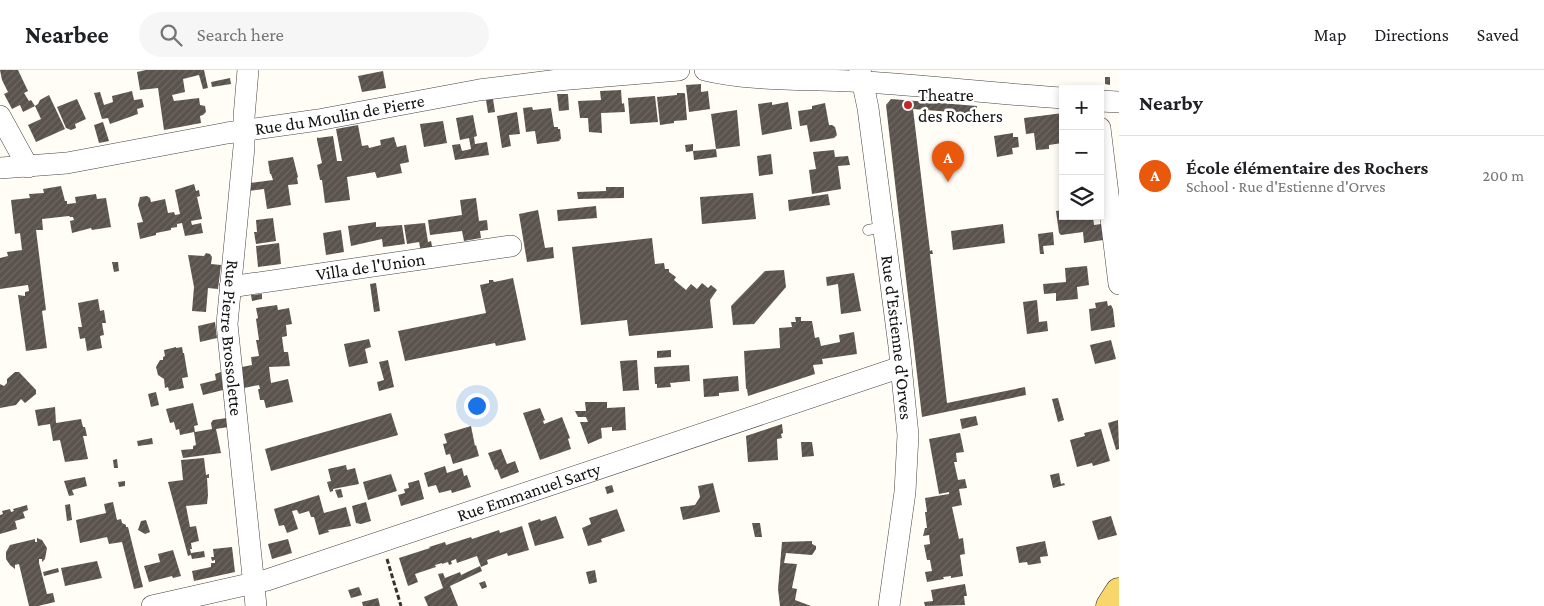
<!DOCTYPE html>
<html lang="en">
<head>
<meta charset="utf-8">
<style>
  body { margin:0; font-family:"Crimson Pro",serif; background:#f6f6f6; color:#202124 }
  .controls { position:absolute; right:15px; top:15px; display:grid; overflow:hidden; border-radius:0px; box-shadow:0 2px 8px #0003 }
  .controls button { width:45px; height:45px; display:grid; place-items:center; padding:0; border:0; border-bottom:1px solid #e0e0e0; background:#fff; color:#202124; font:25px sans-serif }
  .you { position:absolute; left:476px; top:335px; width:18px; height:18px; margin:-12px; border:4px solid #fff; border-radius:50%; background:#1a73e8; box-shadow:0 0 0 8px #1a73e833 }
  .badge { display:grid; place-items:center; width:32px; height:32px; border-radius:50%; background:#ea580c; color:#fff; font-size:16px; font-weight:700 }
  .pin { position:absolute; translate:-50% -41px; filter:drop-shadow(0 1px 2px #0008) }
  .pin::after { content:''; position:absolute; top:26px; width:18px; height:15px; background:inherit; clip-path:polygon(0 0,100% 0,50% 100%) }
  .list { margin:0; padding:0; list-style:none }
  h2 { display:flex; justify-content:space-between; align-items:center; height:65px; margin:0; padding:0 20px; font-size:21px }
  h2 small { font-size:16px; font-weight:400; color:#757577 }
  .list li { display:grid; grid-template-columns:32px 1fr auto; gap:15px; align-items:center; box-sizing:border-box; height:80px; padding:0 20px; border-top:1px solid #e0e0e0 }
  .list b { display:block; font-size:19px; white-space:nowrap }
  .list p { margin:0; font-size:16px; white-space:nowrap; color:#757577 }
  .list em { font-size:16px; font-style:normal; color:#757577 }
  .icon { flex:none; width:28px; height:28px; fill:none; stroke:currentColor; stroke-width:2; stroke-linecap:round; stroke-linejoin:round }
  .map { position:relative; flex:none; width:1119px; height:536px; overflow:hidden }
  header { display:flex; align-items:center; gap:30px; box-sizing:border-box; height:70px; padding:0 25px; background:#fff; border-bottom:1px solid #e0e0e0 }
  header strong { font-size:24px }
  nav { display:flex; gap:28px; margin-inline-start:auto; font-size:18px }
  .search { width:350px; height:45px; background:#f6f6f6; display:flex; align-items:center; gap:12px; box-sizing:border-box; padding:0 18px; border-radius:28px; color:#757577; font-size:19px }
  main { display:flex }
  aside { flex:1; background:#fff }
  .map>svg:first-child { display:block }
  .building { fill:url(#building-hatch) }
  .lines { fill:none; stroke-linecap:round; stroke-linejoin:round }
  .lane-casing { stroke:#444; stroke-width:11 }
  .street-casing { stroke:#444; stroke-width:22 }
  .primary-casing { stroke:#222; stroke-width:29 }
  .path { stroke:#333; stroke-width:3; stroke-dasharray:5 2.5; stroke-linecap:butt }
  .lane { stroke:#fff; stroke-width:10 }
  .street { stroke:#fff; stroke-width:21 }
  .primary { stroke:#f9d66b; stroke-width:28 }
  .poi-dot { fill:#c4262e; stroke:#fff; stroke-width:2 }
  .labels { text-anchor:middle; stroke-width:5; stroke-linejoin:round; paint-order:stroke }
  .poi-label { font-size:18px; fill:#111; stroke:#fff; text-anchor:start }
  .street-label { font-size:18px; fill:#111; stroke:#fff }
</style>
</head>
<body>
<header>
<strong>Nearbee</strong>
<div class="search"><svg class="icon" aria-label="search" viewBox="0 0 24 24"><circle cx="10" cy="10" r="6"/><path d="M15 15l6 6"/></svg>Search here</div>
<nav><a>Map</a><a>Directions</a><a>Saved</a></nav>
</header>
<main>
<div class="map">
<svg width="1119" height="536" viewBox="0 0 1119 536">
  <defs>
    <pattern id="building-hatch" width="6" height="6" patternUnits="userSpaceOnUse" patternTransform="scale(1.25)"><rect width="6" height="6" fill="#5a524d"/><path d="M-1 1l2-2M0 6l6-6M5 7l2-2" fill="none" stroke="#6d6662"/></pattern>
  </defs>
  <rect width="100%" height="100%" fill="#fffdf5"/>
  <g class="building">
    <polygon points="0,0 18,0 28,21 24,23 29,31 31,30 35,36 23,42 20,35 12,39 4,24 8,22 2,10"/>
    <polygon points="146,0 204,0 208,18 203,19 199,5 183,9 185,22 172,25 174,31 199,28 200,35 205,36 206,42 203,45 200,46 201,53 164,60 158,18 140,20 137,2"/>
    <polygon points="383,1 386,18 362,22 358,6"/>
    <polygon points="1105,7 1110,7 1110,15 1105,14"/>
    <polygon points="230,8 231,14 212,17 211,12"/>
    <polygon points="701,14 701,22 708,21 710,39 689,42 686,15"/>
    <polygon points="621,20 622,34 624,33 625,42 601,43 602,63 589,62 588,48 580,48 578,31 601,30 600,21"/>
    <polygon points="132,21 134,30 142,29 144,37 137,39 138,44 110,54 108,48 102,49 94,23 100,22 104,35 113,32 112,26"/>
    <polygon points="677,23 684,23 685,24 687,50 674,51 674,53 660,55 657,27 677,25"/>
    <polygon points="557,24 568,24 569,40 559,41"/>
    <polygon points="49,25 65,59 36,72 28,55 41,49 35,36 38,34 40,30"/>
    <polygon points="655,26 658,52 630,54 628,28"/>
    <polygon points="77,29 86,49 75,54 76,58 71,60 66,58 57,37"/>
    <polygon points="493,29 495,42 488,43 486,30"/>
    <polygon points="891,29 977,36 977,44 913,39 930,181 932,180 933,184 930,184 947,333 1025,317 1026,325 922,347 886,35"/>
    <polygon points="772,32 772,35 788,32 792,59 762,65 758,34"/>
    <polygon points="825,33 829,55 832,55 835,57 837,65 834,68 810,72 807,55 800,56 798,41 812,39 812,36"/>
    <polygon points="532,37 533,40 551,38 554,57 558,57 558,59 560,59 561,69 559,70 560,71 537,74 535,61 526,62 523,38"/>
    <polygon points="737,40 740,76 716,79 711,44"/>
    <polygon points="517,42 520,64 509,65 511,76 502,78 497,46"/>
    <polygon points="1063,43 1062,73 1049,75 1049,79 1036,80 1034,63 1026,64 1024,48"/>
    <polygon points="473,45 477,66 474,67 475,74 487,72 489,85 455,90 452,75 460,74 462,81 471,79 469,68 460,70 456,48"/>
    <polygon points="443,51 447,73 424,77 420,54"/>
    <polygon points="103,52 109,71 99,73 94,55"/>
    <polygon points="358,55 362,76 368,75 369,78 381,75 380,70 394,67 397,77 406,75 409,92 400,94 402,103 377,108 375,102 347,107 350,130 325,133 322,110 320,110 317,95 322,93 317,70 317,67 318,68 333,66 337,91 342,91 336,59"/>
    <polygon points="1013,63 1013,67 1018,67 1019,77 1012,78 1013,84 997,87 994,66"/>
    <polygon points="693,74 693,81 686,82 685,75"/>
    <polygon points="716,79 717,87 694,90 693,81"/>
    <polygon points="834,80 835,87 848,86 850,95 838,96 841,119 812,124 809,100 816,99 813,82"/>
    <polygon points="771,84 773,104 759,106 757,86"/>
    <polygon points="293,87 298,107 297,108 298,114 288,115 291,135 267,139 264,119 249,121 250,113 273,110 271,104 270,104 268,91"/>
    <polygon points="194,114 196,121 199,120 200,126 197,127 202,149 191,151 192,155 201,153 203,163 185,166 182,153 177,154 177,157 171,158 171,160 156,163 156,165 140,169 137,153 143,152 138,135 140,127 147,126 150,128 151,132 165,129 168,143 174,142 175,145 180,144 175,120"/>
    <polygon points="61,116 65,131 67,131 67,134 76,133 75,127 96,124 97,129 106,128 111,157 92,160 91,158 72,163 70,151 74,150 73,147 70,147 69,146 42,149 43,160 36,160 46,240 42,241 47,278 26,281 18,225 25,226 25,222 29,221 28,215 0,219 0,188 8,186 7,182 22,180 20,163 15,164 11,130 30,128 29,124 44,123 43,119"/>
    <polygon points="606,117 624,117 624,128 578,129 577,122 606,121"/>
    <polygon points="753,123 756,149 702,154 700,127"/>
    <polygon points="828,124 830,135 789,141 788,130"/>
    <polygon points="476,128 479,151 487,150 488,160 480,161 481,168 464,171 462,161 430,165 428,150 462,145 460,130"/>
    <polygon points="596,136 597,148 558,151 557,140"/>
    <polygon points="538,140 545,178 553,177 554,188 527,192 519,144"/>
    <polygon points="1063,140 1063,146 1093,146 1094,155 1101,154 1103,170 1084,173 1083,162 1061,165 1059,163 1056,141"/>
    <polygon points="273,148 276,171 256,174 254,162 257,162 256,150"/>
    <polygon points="376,152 376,157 402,155 405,174 383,177 382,169 351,176 348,156"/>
    <polygon points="425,153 428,172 431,171 433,181 421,182 419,172 407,174 404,155"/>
    <polygon points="1003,154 1005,173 953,180 951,161"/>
    <polygon points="341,160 344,182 326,185 323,163"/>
    <polygon points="1053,162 1054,175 1043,176 1044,184 1040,184 1038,164"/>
    <polygon points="652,168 655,194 664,193 665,199 669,199 669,202 676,207 674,210 686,220 691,214 697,219 702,213 708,218 711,215 717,220 710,230 713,258 629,266 627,250 581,255 572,177"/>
    <polygon points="279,173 281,194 258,197 256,176"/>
    <polygon points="206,183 210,184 212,187 211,194 221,195 218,219 208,218 206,242 192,241 194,217 188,185 204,186"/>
    <polygon points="112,192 118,192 119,201 114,202"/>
    <polygon points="1087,196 1089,215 1077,217 1078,229 1056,231 1056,223 1044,224 1043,214 1066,212 1065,198"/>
    <polygon points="784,200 786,217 754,254 733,255 731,236 765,201"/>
    <polygon points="854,203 861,241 841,244 838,214 827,216 826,207"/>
    <polygon points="513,208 526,270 496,276 495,273 405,291 398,261 486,243 480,215 489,213 489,210 493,210 494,212"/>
    <polygon points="376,213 380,241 374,242 370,214"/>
    <polygon points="262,224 262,229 252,231 251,225"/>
    <polygon points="98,229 100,241 104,240 106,253 102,253 104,265 100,266 102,278 87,281 85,268 80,269 78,257 82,257 78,233"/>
    <polygon points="1037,230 1039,252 1047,251 1048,261 1027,264 1023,232"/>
    <polygon points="1107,231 1108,236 1111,235 1113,239 1115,257 1091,261 1089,239 1096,238 1095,233"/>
    <polygon points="277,235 278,240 289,238 292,254 286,255 287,266 282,267 284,282 288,282 290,296 269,297 271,313 288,309 293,332 266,338 264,330 260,330 258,319 260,319 259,315 244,318 242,297 252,295 251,287 259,286 256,270 259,270 256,249 258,248 256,238"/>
    <polygon points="795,247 801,247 801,251 812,251 815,268 819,267 821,276 840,272 839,265 854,262 857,284 822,289 823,294 813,295 815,304 748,326 747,319 746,319 744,281 780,278 779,258 792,257 791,252 796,252"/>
    <polygon points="215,252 217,268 200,272 198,256"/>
    <polygon points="369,269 371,277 365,279 368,293 349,297 344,274"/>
    <polygon points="1111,270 1116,289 1095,294 1090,275"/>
    <polygon points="176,277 176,278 182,277 183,283 184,283 188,307 182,308 184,318 169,321 168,317 165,318 164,309 158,305 156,297 160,290 163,290 163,287 165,286 164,280"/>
    <polygon points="671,280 671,287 657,288 657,281"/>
    <polygon points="388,290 394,317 379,321 377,312 384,310 379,292"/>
    <polygon points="637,290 639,320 623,321 620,291"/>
    <polygon points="689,295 690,311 670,313 671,317 657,318 657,314 655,314 654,297"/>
    <polygon points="15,302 19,302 36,320 36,324 25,333 21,329 16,335 0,338 0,314 4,316 7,313 7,309"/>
    <polygon points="221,302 223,320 203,325 200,314 216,310 215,304"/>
    <polygon points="738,306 739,321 719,323 719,326 704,327 703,309"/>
    <polygon points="156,322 159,335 151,337 148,324"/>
    <polygon points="1058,328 1064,350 1058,352 1052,329"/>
    <polygon points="585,332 607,332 607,338 625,337 626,360 612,361 612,357 601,358 602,368 588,374 580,352 588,352 586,347 578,347 575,341 586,341"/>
    <polygon points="193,333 198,355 194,356 195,362 212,359 211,353 213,350 227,348 228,357 216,359 221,383 183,388 181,380 193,379 193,376 196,375 194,362 180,365 179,359 176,360 174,352 170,353 166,339"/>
    <polygon points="55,337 56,353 81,349 83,357 85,357 87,366 83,366 88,389 65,392 60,370 53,371 50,354 38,356 35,340"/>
    <polygon points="540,338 545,350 543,351 544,354 562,347 570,368 568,369 571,379 540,390 523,343"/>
    <polygon points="391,343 398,365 271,401 265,379"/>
    <polygon points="976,346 978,355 962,359 960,349"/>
    <polygon points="1118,350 1119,379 1116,380 1108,353"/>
    <polygon points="782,354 783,363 781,364 782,368 777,369 778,390 748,392 746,366"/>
    <polygon points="471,356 475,376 476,375 479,386 453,394 450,384 446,385 443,374 447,373 444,364"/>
    <polygon points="1101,359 1110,391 1093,396 1092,393 1077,397 1070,370 1085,366 1084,363"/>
    <polygon points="960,363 964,382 956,383 957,392 954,392 958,410 965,409 967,418 959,419 962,435 952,437 959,469 963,468 965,484 960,485 963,506 951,508 951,506 943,507 944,509 927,512 925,502 932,501 930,490 927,490 924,475 930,474 929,465 923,466 925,458 927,458 925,442 927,442 925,428 949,424 949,422 939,424 929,369"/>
    <polygon points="152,368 153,374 138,376 137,371"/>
    <polygon points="801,372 812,372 814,386 802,387"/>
    <polygon points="501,379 507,394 515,391 519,402 501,409 497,399 495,400 488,383"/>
    <polygon points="204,388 206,405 209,404 209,408 207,408 208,425 207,434 186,436 190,457 196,456 199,471 191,473 192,479 190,479 191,483 204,481 205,487 192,489 191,485 188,486 168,412 183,410 181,390"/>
    <polygon points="117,389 118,398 114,398 113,390"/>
    <polygon points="346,395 347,400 355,398 359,414 333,419 333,421 330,422 327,412 331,411 328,399"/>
    <polygon points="445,396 447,403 462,398 464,406 467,405 471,417 452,423 451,420 439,423 436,415 428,417 424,403"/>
    <polygon points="1059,403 1061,414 1064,413 1065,415 1053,418 1050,405"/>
    <polygon points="391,404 397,421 368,430 363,412"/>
    <polygon points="85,407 87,416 72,420 74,425 69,426 64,411"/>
    <polygon points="419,410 424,429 401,436 398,425 405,423 404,419 409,418 408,413"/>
    <polygon points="125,411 125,416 119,417 118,412"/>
    <polygon points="713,413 720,442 683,450 680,437 695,435 700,427 698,416"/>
    <polygon points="612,415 614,422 607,424 605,417"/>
    <polygon points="341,419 343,427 338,428 335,420"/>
    <polygon points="319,425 324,443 346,437 351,456 328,460 329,462 319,465 314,447 311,447 309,441 299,444 297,440 292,441 298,459 287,463 284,455 279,456 274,439"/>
    <polygon points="113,432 117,450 121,449 122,453 126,455 126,457 128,457 143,517 134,519 122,472 109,474 107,467 80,473 76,450 106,443 104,434"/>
    <polygon points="366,432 371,451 361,454 356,453 352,436"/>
    <polygon points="70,434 72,450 67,451 65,435"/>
    <polygon points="27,435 28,440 23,442 25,448 15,451 17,459 0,464 0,445 3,444 2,441 10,439 11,442 14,441 13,439"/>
    <polygon points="617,439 625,461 601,469 602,472 588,476 582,458 591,454 589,448"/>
    <polygon points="556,446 564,468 535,476 528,453 540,449 541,451"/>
    <polygon points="1111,446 1117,465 1098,470 1092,451"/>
    <polygon points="146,450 150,462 145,464 138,460 141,451"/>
    <polygon points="752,453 760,453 762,467 755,467"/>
    <polygon points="522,456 529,480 508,486 507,483 487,490 488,494 481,497 477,486 457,493 456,489 451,491 452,494 449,495 448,492 442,494 442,493 435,495 436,497 415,504 418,512 408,516 399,488 430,478 429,477 445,472 446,475 471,467 472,469 499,460 500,463"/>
    <polygon points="37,468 42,470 47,478 45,489 42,492 42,489 39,489 39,493 47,524 53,523 55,532 38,536 29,536 19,494 15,495 15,499 10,495 6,489 6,482 10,475 35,469 35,472 37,472"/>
    <polygon points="288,469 292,483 272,489 268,474"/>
    <polygon points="812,471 812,474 816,476 816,479 812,485 786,483 784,493 797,494 792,518 797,519 795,530 811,536 780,536 778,519 782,472"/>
    <polygon points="1045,471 1048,486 1040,487 1041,493 1028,495 1027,492 1019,493 1016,477"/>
    <polygon points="232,477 235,502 194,511 192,501 211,497 211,493 215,493 215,490 212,491 211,487 214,487 213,479"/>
    <polygon points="173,480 181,506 173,508 172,506 149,512 144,496 160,492 158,484"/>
    <polygon points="97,491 102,508 65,516 61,498"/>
    <polygon points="480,496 482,501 450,516 458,536 428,536 424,527 443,518 438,504 443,503 445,508 460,502 461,505"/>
    <polygon points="58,498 59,502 44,506 43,502"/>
    <polygon points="595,500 597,512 589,514 586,502"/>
    <polygon points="485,511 487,517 482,519 479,513"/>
    <polygon points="965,514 967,526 964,526 965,535 925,536 924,532 933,531 931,520"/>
    <polygon points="359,517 362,525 351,528 348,520"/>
    <polygon points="378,528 380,536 363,536 362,532"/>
  </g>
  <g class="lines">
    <defs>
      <polyline id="lane" points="868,160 884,157"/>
      <g id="street">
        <path id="s1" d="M248,0L244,47V77L227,254L256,536"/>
        <path d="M705,0C754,12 814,8 865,12C931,16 997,24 1063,28"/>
        <path id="s2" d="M860,0L868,38L899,276L908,365L905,422L889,536"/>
        <polyline points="1100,31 1119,32"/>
        <polyline points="0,46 28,97"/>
        <polyline points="1100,58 1119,214"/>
        <path id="s3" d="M0,98L67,93L227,63L318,50L479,20L558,10L679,0"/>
        <path id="s4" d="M230,217L511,176"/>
        <path id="s5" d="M152,536L267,510L901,297"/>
      </g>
      <polyline id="primary" points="1110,536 1119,522"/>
    </defs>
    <use href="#lane" class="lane-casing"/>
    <use href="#street" class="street-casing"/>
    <use href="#primary" class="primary-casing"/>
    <polyline class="path" points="387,489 401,536"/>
    <use href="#lane" class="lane"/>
    <use href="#street" class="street"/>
    <use href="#primary" class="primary"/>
  </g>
  <circle class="poi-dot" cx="908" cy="35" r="5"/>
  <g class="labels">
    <g class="poi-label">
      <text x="918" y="31">Theatre<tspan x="918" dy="21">des Rochers</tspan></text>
    </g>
    <g class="street-label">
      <text dy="6" stroke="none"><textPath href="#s3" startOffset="344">Rue du Moulin de Pierre</textPath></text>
      <text dy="6" stroke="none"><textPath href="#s4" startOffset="142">Villa de l'Union</textPath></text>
      <text dy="6" stroke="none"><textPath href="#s1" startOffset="269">Rue Pierre Brossolette</textPath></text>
      <text dy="6" stroke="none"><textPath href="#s2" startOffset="270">Rue d'Estienne d'Orves</textPath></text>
      <text dy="6" stroke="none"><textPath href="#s5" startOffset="394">Rue Emmanuel Sarty</textPath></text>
    </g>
  </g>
</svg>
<div class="controls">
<button>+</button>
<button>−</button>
<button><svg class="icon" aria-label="layers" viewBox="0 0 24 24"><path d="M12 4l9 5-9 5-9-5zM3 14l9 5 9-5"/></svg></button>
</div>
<div class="you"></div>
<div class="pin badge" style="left:948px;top:112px">A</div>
</div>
<aside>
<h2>Nearby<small></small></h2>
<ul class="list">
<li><span class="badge">A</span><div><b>École élémentaire des Rochers</b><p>School · Rue d'Estienne d'Orves</p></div><em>200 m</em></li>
</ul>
</aside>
</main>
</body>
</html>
